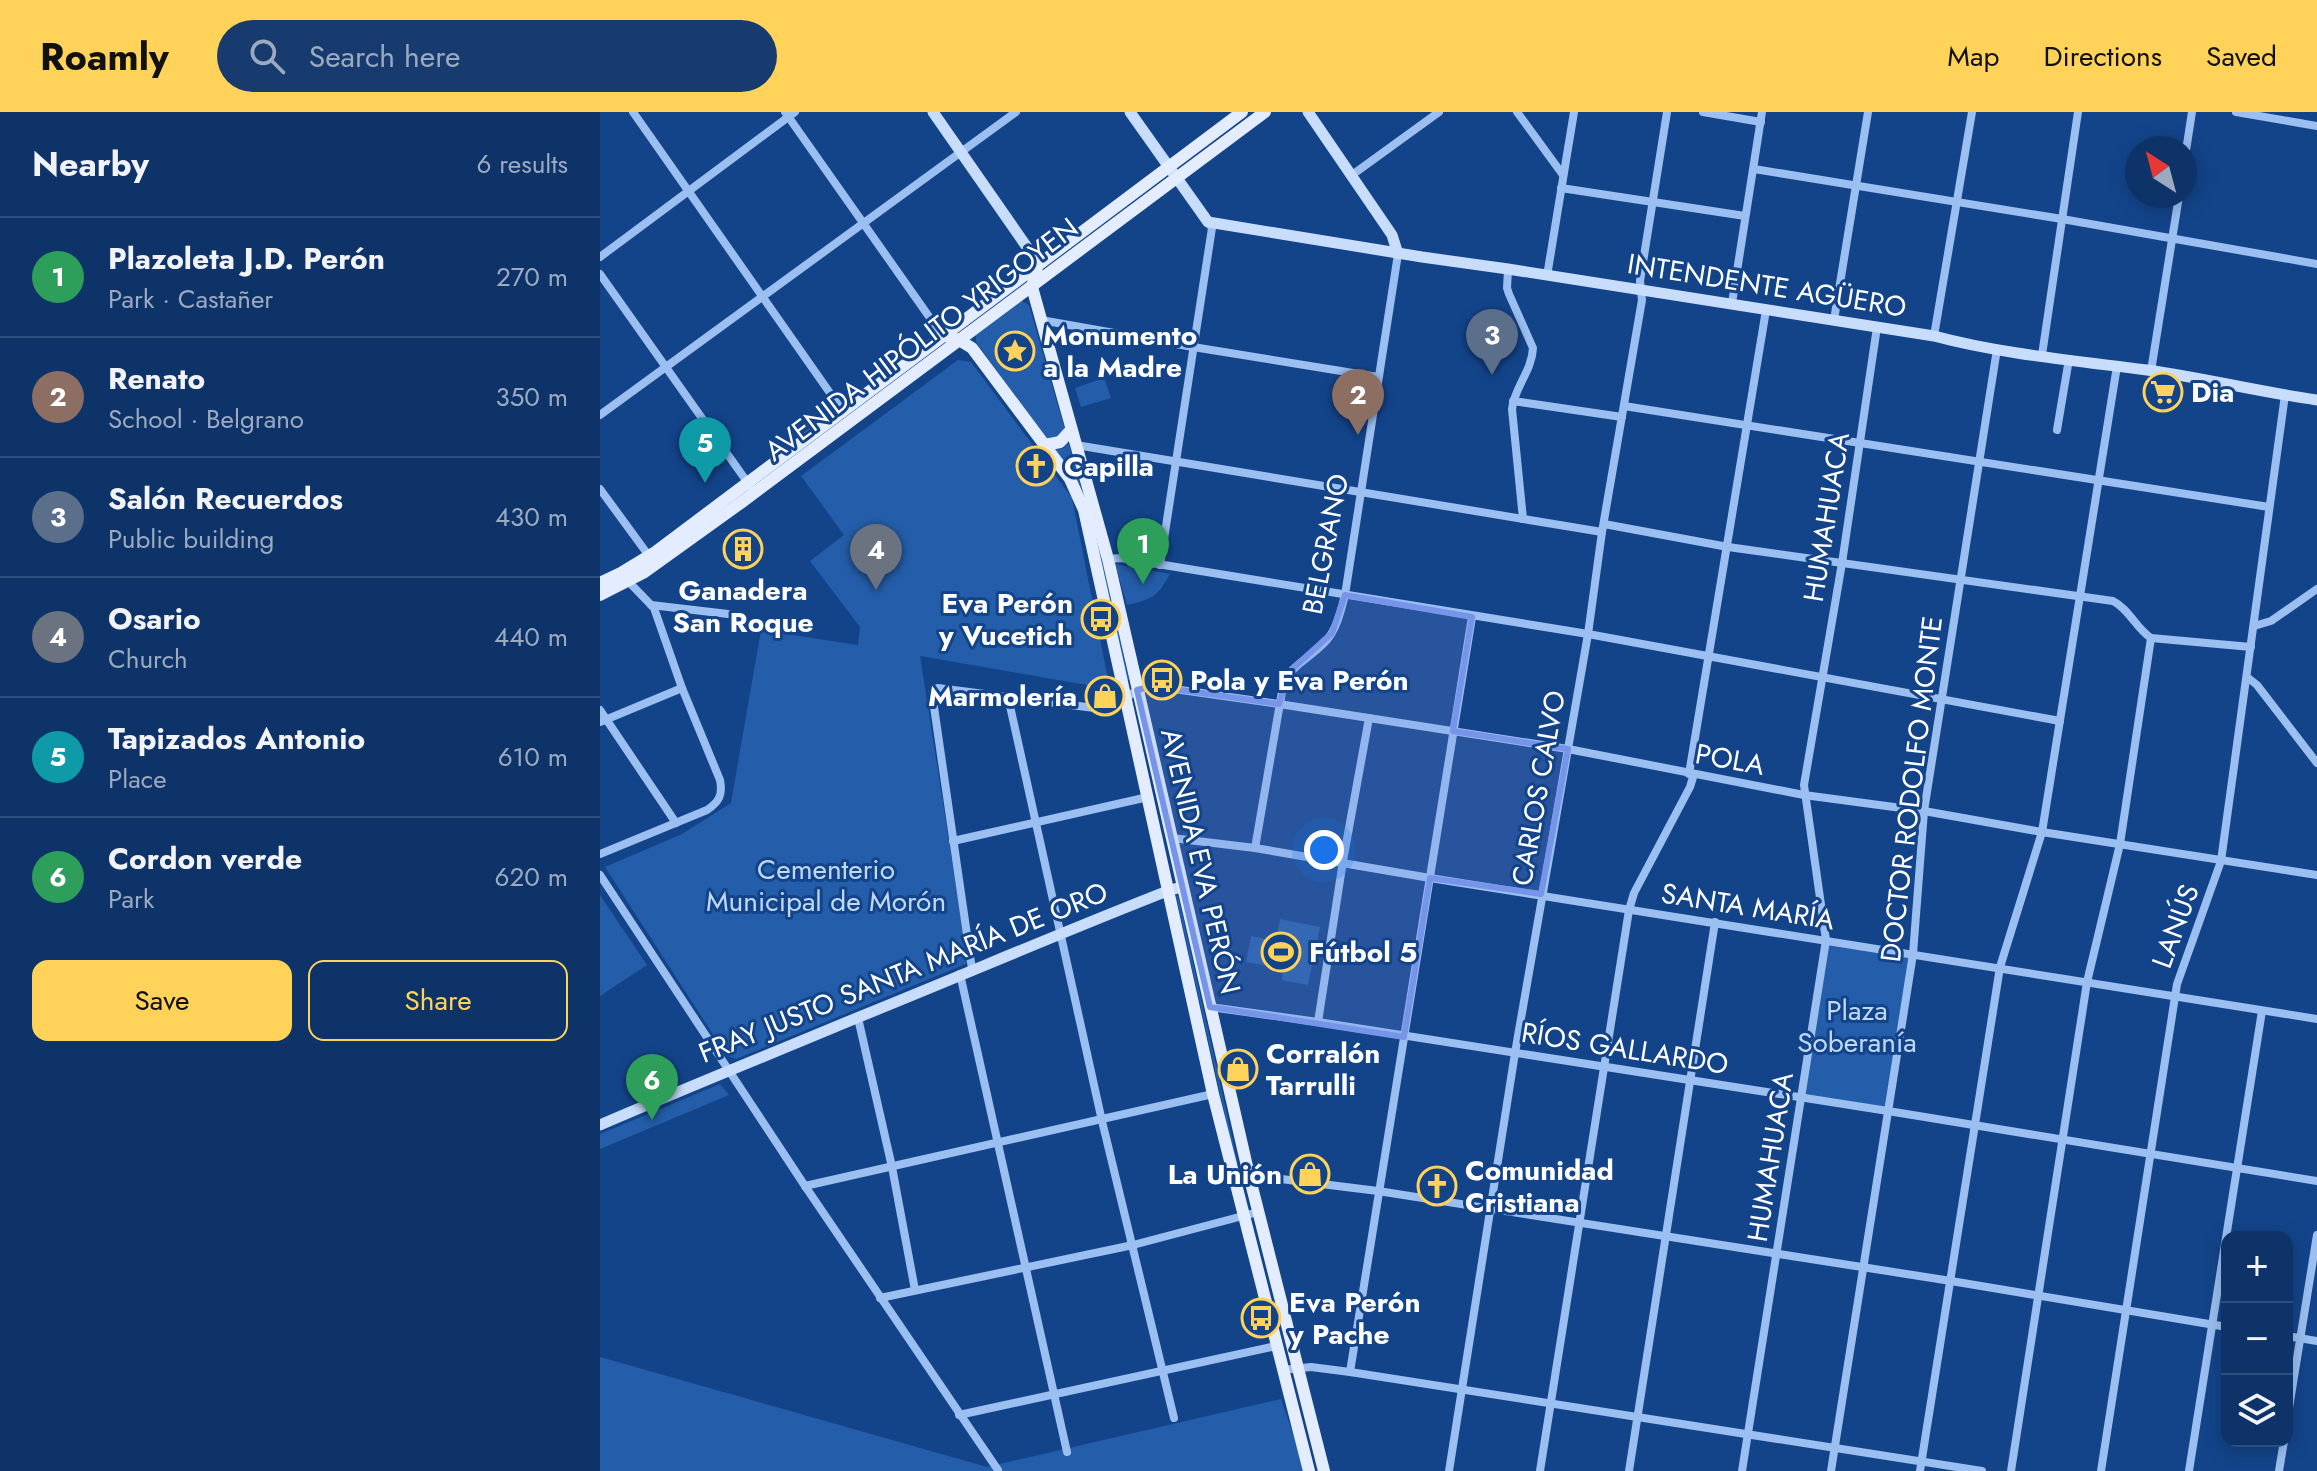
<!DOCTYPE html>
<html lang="en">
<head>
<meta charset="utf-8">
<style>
  body { margin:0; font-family:Jost,sans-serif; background:#173b6e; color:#f1f3f6 }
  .controls { position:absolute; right:24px; bottom:24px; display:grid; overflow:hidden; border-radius:16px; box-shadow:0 4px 20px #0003 }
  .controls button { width:72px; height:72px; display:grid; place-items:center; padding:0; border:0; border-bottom:2px solid #2e4e7c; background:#0e3368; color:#f1f3f6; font:40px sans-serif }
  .compass { position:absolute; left:1525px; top:24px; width:72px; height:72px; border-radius:50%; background:#0e3368; box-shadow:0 4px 20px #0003; rotate:324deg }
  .you { position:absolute; left:724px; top:738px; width:28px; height:28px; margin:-20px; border:6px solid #fff; border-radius:50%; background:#1a73e8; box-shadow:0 0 0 12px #1a73e833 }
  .badge { display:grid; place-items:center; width:52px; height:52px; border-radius:50%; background:#ffd359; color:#fff; font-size:26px; font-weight:700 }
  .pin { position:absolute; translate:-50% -66px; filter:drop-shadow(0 2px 4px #0008) }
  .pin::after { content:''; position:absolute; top:42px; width:28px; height:24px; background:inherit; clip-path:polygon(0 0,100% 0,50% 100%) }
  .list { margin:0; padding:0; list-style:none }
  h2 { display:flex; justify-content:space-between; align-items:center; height:104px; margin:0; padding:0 32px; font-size:34px }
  h2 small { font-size:26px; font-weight:400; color:#9baac0 }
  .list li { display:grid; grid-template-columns:52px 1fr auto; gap:24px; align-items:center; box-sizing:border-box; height:120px; padding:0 32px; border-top:2px solid #2e4e7c }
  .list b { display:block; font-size:30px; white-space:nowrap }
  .list p { margin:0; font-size:26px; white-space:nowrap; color:#9baac0 }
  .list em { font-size:26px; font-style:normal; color:#9baac0 }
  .actions { display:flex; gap:16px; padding:24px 32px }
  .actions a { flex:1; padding:18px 0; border:2px solid #ffd359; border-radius:16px; text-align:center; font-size:28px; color:#ffd359 }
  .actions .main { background:#ffd359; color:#111 }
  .icon { flex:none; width:44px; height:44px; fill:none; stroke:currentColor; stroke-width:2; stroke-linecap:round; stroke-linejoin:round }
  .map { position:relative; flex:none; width:1717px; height:1359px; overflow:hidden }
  header { display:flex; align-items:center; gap:48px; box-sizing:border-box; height:112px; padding:0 40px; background:#ffd359; color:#111 }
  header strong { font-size:38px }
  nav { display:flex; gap:44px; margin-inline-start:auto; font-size:28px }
  .search { width:560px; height:72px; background:#173b6e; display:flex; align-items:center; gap:20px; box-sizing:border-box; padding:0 28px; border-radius:44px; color:#9baac0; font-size:30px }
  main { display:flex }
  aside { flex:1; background:#0e3368 }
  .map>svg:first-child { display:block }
  .green { fill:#245da9 }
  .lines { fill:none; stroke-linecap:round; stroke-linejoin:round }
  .street { stroke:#9abff0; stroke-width:8 }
  .secondary { stroke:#c8ddfb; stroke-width:11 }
  .primary { stroke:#e3edff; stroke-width:12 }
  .marked { fill:#7795e8; fill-opacity:0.2; stroke:#7795e8; stroke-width:6; stroke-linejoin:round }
  .labels { text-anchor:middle; stroke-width:6; stroke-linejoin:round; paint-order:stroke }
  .street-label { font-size:28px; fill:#fff; stroke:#13448a }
  .poi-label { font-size:28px; font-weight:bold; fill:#fff; stroke:#13448a; text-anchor:start }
  .park-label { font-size:28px; fill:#c0dafc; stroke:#13448a }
</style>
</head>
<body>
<header>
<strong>Roamly</strong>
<div class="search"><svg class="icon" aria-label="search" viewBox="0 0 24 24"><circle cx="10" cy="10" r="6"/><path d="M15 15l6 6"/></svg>Search here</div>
<nav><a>Map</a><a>Directions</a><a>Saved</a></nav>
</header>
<main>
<aside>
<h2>Nearby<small>6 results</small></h2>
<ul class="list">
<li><span class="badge" style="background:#2e9e5b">1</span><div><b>Plazoleta J.D. Perón</b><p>Park · Castañer</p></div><em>270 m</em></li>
<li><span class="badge" style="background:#8d6e63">2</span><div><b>Renato</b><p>School · Belgrano</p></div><em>350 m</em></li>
<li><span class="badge" style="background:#5c6f8a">3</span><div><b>Salón Recuerdos</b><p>Public building</p></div><em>430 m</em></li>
<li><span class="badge" style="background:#6b7280">4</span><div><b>Osario</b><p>Church</p></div><em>440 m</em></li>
<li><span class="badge" style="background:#0f9aa8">5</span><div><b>Tapizados Antonio</b><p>Place</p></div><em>610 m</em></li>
<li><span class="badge" style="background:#2e9e5b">6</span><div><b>Cordon verde</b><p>Park</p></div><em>620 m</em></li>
</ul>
<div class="actions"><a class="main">Save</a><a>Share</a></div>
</aside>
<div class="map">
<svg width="1717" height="1359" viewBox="0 0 1717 1359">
  <rect width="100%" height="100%" fill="#13448a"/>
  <g class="green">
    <polygon points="422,189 429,193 465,318 459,325 446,327 376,230 376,223"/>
    <polygon points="358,248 371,250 472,386 510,577 320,544 368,851 136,947 127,944 5,755 82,722 131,691 161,518 258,533 260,515 210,449 244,423 201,364"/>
    <polygon points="504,266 511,286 481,295 475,276"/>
    <polygon points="468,330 503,447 529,568 527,568 501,447 454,338 464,336"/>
    <path d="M515,452L570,462C557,485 553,487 527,493Z"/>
    <polygon points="0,783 47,853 0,884"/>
    <polygon points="578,783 638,1052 636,1053 576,784"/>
    <polygon points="680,807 720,815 708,873 682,868 683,857 646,850 651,824 676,829"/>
    <polygon points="1226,828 1313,842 1288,999 1201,986"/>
    <polygon points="120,972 129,983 0,1037 0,1022"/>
    <polygon points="0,1245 387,1355 681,1287 706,1359 0,1359"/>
  </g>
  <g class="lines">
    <g class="street">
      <polyline points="33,0 244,301"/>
      <polyline points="185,0 342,223"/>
      <polyline points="917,0 963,63"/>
      <polyline points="1103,0 1161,10"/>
      <polyline points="1636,0 1717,14"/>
      <polyline points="1585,45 1592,0"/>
      <polyline points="1154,57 1462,107 1717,152"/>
      <polyline points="752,63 839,0"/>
      <polyline points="961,76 1145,104"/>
      <polyline points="0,145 195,0"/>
      <path d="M908,157L907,176L909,182L933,236C932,259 914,276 912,297L923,407"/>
      <polyline points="0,162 150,374"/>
      <polyline points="947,164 974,0"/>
      <polyline points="1132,191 1162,0"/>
      <polyline points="441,208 593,235 778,265"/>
      <polyline points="1234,208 1268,0"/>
      <polyline points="1334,224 1372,0"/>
      <polyline points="1442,243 1478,0"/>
      <polyline points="1551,259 1579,84"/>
      <polyline points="913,289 1022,305"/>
      <polyline points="1024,294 1669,395"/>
      <polyline points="0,303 416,0"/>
      <polyline points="1457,318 1469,247"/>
      <polyline points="476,333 1002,420"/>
      <polyline points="0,377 49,444"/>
      <path d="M1004,412L1128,435L1513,489C1529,497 1536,516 1551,526L1651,535"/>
      <polyline points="508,447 521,446 988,522 1460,609"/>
      <polyline points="560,453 612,116 608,110"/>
      <polyline points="51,493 128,502"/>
      <polyline points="1654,514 1671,509 1717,477"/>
      <polyline points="1647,565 1657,573 1717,651"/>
      <polyline points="408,585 502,1009 574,1306"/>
      <polyline points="0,598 76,711"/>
      <polyline points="0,610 82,576"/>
      <polyline points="1089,662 1166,198"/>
      <polyline points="572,726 655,736 830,766 1717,907"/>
      <polyline points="353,729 548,685"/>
      <path d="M655,736L684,568C695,551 713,544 726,529C737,517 741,498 745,483L798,142"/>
      <path d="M0,742L107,698C119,690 123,683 120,668L82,576L54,496L24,465"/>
      <polyline points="0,763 205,1074 398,1358"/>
      <polyline points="372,857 332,581 333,578 338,576 510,598 537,578 553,574 679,592 968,637 1204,683 1324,699 1442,720 1717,763"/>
      <polyline points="360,862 467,1340"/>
      <polyline points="610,895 718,910 1288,999 1717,1069"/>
      <polyline points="258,906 292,1055 315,1178"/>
      <polyline points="718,910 743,749 769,606"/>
      <polyline points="633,1066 649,1063 778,1079 1351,1169 1627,1215"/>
      <polyline points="205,1074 613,982"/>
      <polyline points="280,1186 533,1133 658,1100"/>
      <polyline points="1687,1224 1717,1229"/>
      <polyline points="682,1258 711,1255 750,1260 1382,1359"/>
      <polyline points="750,1260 872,505"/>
      <polyline points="359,1303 676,1234"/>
      <polyline points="1687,1308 1717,1123"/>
      <polyline points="849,1359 915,941 988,522 1002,420 1042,188 1040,169 1067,0"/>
      <polyline points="940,1359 1029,798 1034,781 1090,675 1094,662"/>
      <polyline points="1029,1359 1115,810"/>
      <polyline points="1142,1359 1226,828 1204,673 1242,451 1277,215"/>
      <polyline points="1231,1359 1313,842 1324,699 1397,237"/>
      <polyline points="1320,1359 1400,855 1442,720 1517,254"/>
      <polyline points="1411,1359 1487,870 1520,732 1551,526"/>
      <polyline points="1501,1359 1577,872 1621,749 1685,283"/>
      <polyline points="1589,1359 1662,899"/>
      <polyline points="1679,1359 1684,1329"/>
    </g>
    <g class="secondary">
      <polyline points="333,0 438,151"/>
      <path d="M530,0L608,110L822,145L908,157L1334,224C1401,242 1478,249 1547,258C1604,266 1660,280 1717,288"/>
      <polyline points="708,0 792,123 798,142"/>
      <path d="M0,1013C86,976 173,941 259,905C363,863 465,819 570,778L582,775"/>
    </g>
    <g class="primary">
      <polyline points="438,151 432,175 508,447 649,1063 724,1359"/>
      <polyline points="342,223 359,228 372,236 470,367 484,398 613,982 709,1359"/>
      <polyline points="445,333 460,330 471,318"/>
      <polyline points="0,471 21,461 54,441 642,0"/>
      <polyline points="0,483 43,461 142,390 665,0"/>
    </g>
  </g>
  <path class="marked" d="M745,483L872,505L853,619L968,637L941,782L830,766L804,925L610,895L537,578L553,574L679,592L689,560L732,521Z"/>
  <defs>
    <symbol id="sight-ring" viewBox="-11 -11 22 22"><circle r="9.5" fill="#13448a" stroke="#ffd359" stroke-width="1.5"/><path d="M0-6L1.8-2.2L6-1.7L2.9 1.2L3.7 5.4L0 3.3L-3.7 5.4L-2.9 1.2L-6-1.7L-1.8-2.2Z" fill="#ffd359"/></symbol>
    <symbol id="supermarket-ring" viewBox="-11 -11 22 22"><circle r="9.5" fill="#13448a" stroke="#ffd359" stroke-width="1.5"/><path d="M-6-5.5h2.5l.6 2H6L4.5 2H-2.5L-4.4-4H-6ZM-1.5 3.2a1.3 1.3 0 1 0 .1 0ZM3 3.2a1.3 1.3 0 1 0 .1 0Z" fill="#ffd359"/></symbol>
    <symbol id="church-ring" viewBox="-11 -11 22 22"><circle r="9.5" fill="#13448a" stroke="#ffd359" stroke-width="1.5"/><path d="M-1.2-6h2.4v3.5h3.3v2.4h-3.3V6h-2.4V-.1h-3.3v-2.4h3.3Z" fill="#ffd359"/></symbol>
    <symbol id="building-ring" viewBox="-11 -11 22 22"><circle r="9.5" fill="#13448a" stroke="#ffd359" stroke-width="1.5"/><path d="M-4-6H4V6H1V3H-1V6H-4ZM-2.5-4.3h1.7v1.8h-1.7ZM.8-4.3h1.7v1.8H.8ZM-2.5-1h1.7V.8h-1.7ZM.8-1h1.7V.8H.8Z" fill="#ffd359"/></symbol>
    <symbol id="bus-ring" viewBox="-11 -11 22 22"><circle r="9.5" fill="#13448a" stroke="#ffd359" stroke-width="1.5"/><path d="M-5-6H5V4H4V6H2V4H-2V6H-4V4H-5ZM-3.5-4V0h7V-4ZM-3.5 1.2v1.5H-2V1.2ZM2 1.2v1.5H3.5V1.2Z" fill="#ffd359"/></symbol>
    <symbol id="shop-ring" viewBox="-11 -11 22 22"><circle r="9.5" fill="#13448a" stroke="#ffd359" stroke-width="1.5"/><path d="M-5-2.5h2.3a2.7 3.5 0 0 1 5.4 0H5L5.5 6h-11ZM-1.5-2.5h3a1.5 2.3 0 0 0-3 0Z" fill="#ffd359"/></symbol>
    <symbol id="stadium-ring" viewBox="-11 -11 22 22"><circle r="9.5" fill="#13448a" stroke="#ffd359" stroke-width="1.5"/><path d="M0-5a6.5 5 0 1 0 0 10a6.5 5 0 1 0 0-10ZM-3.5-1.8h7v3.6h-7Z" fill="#ffd359"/></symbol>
  </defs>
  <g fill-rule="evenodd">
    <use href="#sight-ring" x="393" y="217" width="44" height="44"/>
    <use href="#supermarket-ring" x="1541" y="258" width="44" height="44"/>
    <use href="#church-ring" x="414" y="332" width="44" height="44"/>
    <use href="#building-ring" x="121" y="415" width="44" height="44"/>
    <use href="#bus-ring" x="479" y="485" width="44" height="44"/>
    <use href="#bus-ring" x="540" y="546" width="44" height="44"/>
    <use href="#shop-ring" x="483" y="562" width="44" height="44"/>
    <use href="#stadium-ring" x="659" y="818" width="44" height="44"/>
    <use href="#shop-ring" x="616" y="935" width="44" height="44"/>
    <use href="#shop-ring" x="688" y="1040" width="44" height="44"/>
    <use href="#church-ring" x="815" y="1052" width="44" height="44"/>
    <use href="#bus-ring" x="639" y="1184" width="44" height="44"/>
  </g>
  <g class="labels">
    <g class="street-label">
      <text transform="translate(1167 173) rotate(9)" y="10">INTENDENTE AGÜERO</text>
      <text transform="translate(321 227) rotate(-37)" y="10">AVENIDA HIPÓLITO YRIGOYEN</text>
      <text transform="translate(1226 405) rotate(-81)" y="10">HUMAHUACA</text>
      <text transform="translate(725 432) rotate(-79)" y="10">BELGRANO</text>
      <text transform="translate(1130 647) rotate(10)" y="10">POLA</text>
      <text transform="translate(938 676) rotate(-80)" y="10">CARLOS CALVO</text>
      <text transform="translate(1311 677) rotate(-83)" y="10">DOCTOR RODOLFO MONTE</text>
      <text transform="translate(601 749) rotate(77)" y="10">AVENIDA EVA PERÓN</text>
      <text transform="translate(1148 794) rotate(9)" y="10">SANTA MARÍA</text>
      <text transform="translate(1575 814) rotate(-70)" y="10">LANÚS</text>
      <text transform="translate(303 860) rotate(-22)" y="10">FRAY JUSTO SANTA MARÍA DE ORO</text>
      <text transform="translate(1025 936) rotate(9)" y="10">RÍOS GALLARDO</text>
      <text transform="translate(1170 1045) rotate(-81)" y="10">HUMAHUACA</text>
    </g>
    <g class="poi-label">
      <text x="443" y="233">Monumento<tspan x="443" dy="32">a la Madre</tspan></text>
      <text x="1591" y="290">Dia</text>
      <text x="464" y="364">Capilla</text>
      <text x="143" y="488" text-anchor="middle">Ganadera<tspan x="143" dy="32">San Roque</tspan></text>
      <text x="473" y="501" text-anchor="end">Eva Perón<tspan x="473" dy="32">y Vucetich</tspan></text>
      <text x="590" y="578">Pola y Eva Perón</text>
      <text x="477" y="594" text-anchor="end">Marmolería</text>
      <text x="709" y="850">Fútbol 5</text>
      <text x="666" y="951">Corralón<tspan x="666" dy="32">Tarrulli</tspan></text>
      <text x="865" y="1068">Comunidad<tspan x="865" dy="32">Cristiana</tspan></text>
      <text x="682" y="1072" text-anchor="end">La Unión</text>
      <text x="689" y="1200">Eva Perón<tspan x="689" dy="32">y Pache</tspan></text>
    </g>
    <g class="park-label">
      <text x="226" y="767">Cementerio<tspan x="226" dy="32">Municipal de Morón</tspan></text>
      <text x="1257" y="908">Plaza<tspan x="1257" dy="32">Soberanía</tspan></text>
    </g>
  </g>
</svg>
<div class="controls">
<button>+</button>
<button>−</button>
<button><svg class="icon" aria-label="layers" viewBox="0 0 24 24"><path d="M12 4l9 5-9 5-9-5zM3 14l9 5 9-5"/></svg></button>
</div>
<svg class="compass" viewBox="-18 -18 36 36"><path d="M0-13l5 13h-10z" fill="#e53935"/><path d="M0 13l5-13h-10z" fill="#9baac0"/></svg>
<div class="you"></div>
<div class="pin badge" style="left:543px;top:472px;background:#2e9e5b">1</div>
<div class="pin badge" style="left:758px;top:323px;background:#8d6e63">2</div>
<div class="pin badge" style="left:892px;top:263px;background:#5c6f8a">3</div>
<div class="pin badge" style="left:276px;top:478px;background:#6b7280">4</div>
<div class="pin badge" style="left:105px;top:371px;background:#0f9aa8">5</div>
<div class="pin badge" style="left:52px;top:1008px;background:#2e9e5b">6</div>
</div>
</main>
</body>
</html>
